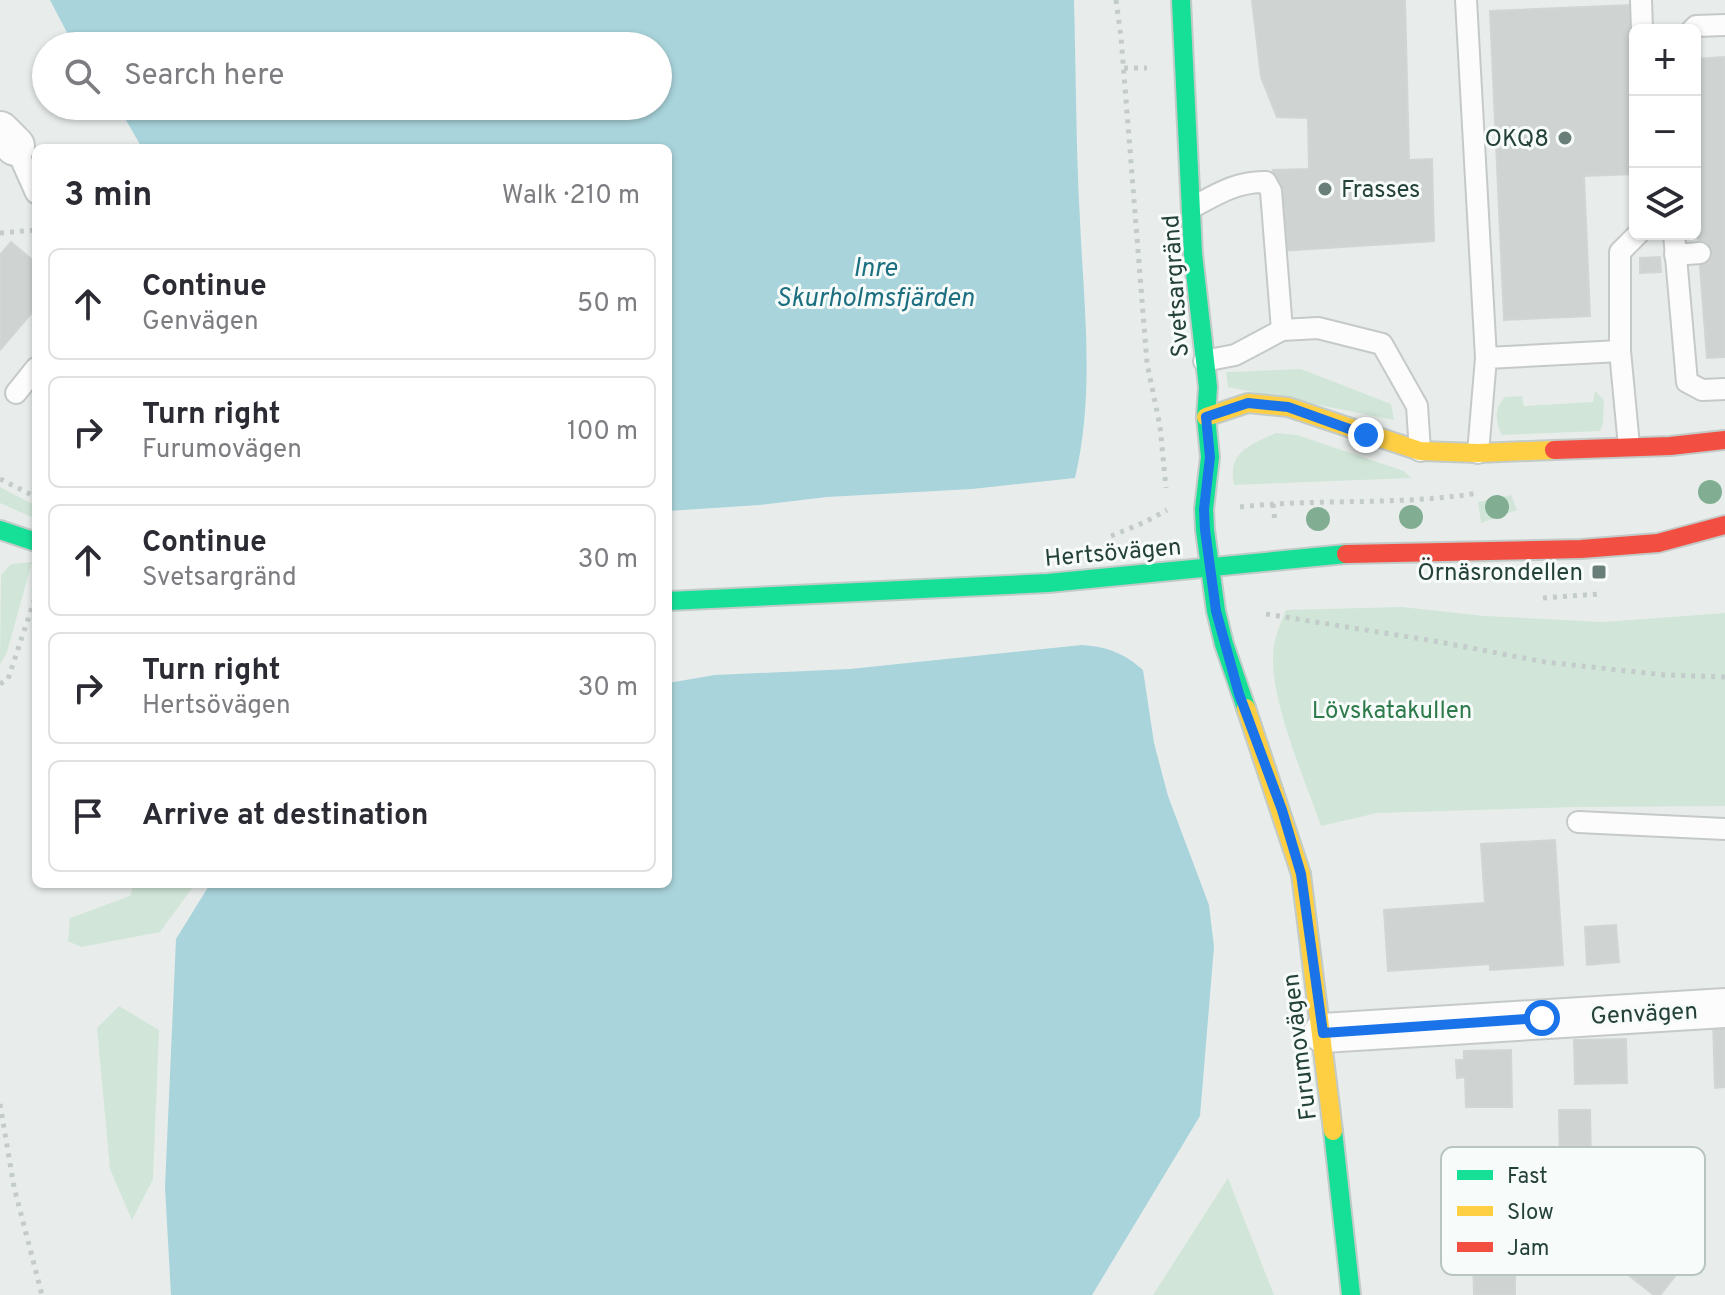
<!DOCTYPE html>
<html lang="en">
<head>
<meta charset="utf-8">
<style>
  body { margin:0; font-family:Overpass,sans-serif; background:#f7f7f7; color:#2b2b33 }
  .controls { position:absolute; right:24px; top:24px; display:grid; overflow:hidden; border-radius:12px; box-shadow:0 2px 6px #0004 }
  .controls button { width:72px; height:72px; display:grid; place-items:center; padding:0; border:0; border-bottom:2px solid #e1e1e2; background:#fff; color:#2b2b33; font:40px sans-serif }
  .stop { position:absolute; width:24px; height:24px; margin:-18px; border:6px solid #1a73e8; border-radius:50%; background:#fff }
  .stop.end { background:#1a73e8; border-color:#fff; box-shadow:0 2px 8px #0008 }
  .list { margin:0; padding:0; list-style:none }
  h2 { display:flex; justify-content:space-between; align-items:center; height:104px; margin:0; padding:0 32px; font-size:34px }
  h2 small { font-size:26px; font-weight:400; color:#7c7c81 }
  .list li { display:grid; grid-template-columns:52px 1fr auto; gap:24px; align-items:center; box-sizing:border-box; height:112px; margin:0 16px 16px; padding:0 16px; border:2px solid #e1e1e2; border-radius:12px }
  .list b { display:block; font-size:30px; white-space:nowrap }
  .list p { margin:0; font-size:26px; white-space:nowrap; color:#7c7c81 }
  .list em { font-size:26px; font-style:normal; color:#7c7c81 }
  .icon { flex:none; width:44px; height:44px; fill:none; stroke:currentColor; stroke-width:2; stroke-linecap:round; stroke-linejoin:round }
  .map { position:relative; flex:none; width:1725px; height:1295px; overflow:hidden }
  .search { position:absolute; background:#fff; box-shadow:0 2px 6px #0004; left:32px; top:32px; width:640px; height:88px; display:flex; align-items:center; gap:20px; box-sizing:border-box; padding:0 28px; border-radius:44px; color:#7c7c81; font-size:30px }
  .panel { position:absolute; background:#fff; box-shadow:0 2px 6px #0004; left:32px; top:144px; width:640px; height:744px; border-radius:12px }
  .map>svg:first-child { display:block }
  .green { fill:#d1e6d8 }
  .water { fill:#a9d4db }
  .building { fill:#cfd4d2; stroke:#d1d6d4; stroke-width:2 }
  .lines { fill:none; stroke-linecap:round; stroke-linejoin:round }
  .lane-casing { stroke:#c5cac8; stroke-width:24 }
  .street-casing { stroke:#c5cac8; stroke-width:42 }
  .fast-casing { stroke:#c3cbc8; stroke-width:22 }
  .slow-casing { stroke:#c3cbc8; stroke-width:22 }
  .jam-casing { stroke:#c3cbc8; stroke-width:22 }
  .path { stroke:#c3ccca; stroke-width:5; stroke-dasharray:4 6; stroke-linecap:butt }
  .lane { stroke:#fcfcfc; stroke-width:20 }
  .street { stroke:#fcfcfc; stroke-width:38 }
  .fast { stroke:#16e098; stroke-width:18 }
  .slow { stroke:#ffcf43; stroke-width:18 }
  .jam { stroke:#f24e42; stroke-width:18 }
  .tree { fill:#81ae93 }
  .route { stroke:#1a73e8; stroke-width:10 }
  .poi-dot { fill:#697e78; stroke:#f7fbf9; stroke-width:3 }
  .labels { text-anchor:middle; stroke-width:6; stroke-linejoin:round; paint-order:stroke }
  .poi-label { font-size:24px; fill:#24423a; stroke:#f7fbf9; text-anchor:end }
  .street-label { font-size:24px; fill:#24423a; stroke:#f7fbf9 }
  .park-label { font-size:24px; fill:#2d7a4b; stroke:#f7fbf9 }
  .water-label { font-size:26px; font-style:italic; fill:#1c6f80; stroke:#f7fbf9 }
  .key { fill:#f7fbf9; stroke:#b8c4c0; stroke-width:2 }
  .key-label { font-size:22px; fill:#24423a }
</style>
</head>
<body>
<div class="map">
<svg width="1725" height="1295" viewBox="0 0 1725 1295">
  <rect width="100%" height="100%" fill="#e8edeb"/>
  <g class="green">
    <polygon points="1301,369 1391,404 1394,420 1228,387 1226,372 1229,372"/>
    <path d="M1595,391L1604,400L1603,423L1600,431L1502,435C1495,421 1494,408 1505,397L1522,396L1524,406L1593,402Z"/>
    <path d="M1276,433L1297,435L1404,471L1411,478L1234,485C1227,452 1250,445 1276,433Z"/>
    <polygon points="0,487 36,506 36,519 0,503"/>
    <polygon points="1511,495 1517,510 1481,523 1478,502"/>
    <polygon points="32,562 7,652 0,665 1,575 11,564"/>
    <path d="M1402,607L1485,616L1603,622L1725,613V806L1578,807L1377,813L1321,826C1305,780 1272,705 1273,658C1273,641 1279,626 1286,610Z"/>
    <polygon points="134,884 195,884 160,932 81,947 68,941 70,918 130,896"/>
    <polygon points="119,1006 159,1030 153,1179 132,1220 110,1169 97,1028"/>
    <polygon points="1228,1178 1274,1295 1153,1295"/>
  </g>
  <g class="water">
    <path d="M50,0H1074C1076,74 1076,148 1080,221C1084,308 1095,393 1075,478L972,489L827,497L759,505L668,511V148H142L118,106H658V46H74Z"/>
    <path d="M1082,645C1108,647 1124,653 1143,670L1154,743L1168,796L1209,905L1214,947L1200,1116L1092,1295H171L165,1187L176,939L210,884H668V683L715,675L850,669Z"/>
  </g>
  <g class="building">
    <polygon points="1252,0 1405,0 1409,160 1432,159 1434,241 1281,251 1273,170 1309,169 1308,118 1277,117 1261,77"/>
    <polygon points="1631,5 1635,174 1584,176 1590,316 1504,320 1490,11"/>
    <polygon points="1725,57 1725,357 1707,358 1695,202 1695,116 1698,112 1695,59"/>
    <polygon points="11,242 36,263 36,308 0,350 0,255"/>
    <polygon points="1660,257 1661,272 1640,273 1640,258"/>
    <polygon points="1555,840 1563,965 1490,970 1490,964 1388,971 1384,910 1485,903 1481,844"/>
    <polygon points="1616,925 1619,962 1587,965 1585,927"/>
    <polygon points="1725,1020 1725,1087 1715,1088 1713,1021"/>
    <polygon points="1626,1039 1627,1083 1575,1084 1574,1040"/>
    <polygon points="1511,1050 1512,1107 1466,1107 1465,1077 1457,1078 1456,1060 1464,1060 1464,1051"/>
    <polygon points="1559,1110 1590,1110 1592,1220 1545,1221 1544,1178 1560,1178"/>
    <polygon points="1654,1213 1698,1247 1660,1295 1654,1295 1614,1264"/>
    <polygon points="1515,1257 1515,1295 1474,1295 1473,1258"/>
  </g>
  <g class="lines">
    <defs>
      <g id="lane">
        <polyline points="1466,0 1486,358"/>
        <polyline points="1641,0 1642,30"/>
        <polyline points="1692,30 1696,26 1725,25"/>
        <polyline points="15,146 36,193"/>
        <path d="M1193,207C1217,194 1238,181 1266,182L1271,191L1282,330"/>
        <polyline points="1674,234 1687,382 1702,390 1725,389"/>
        <polyline points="1675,255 1700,253"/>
        <polyline points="1204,361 1235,355 1282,330 1318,328 1382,344 1417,406 1420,451"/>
        <polyline points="16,393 36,368"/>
        <polyline points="1629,446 1620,351 1620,252 1638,234"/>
        <polyline points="1478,453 1486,358 1620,351"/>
        <polyline points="1578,822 1725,829"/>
      </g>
      <g id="street">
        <polyline points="0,131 15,146"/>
        <polyline points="1323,1033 1725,1008"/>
      </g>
      <g id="fast">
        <polyline points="1181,0 1193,254 1208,387 1206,417 1210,457 1204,509 1205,530 1216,611 1224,644 1246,708"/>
        <polyline points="0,530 36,542"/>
        <polyline points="668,601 1048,583 1346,554"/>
        <polyline points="1333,1131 1351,1295"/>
      </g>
      <g id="slow">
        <polyline points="1206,417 1248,403 1288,407 1420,451 1478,453 1554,450"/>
        <polyline points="1246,708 1301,874 1333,1131"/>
      </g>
      <g id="jam">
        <polyline points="1554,450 1670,446 1725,440"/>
        <polyline points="1346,554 1581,549 1658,543 1725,525"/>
      </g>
    </defs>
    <use href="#lane" class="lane-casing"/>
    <use href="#street" class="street-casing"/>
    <use href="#fast" class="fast-casing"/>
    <use href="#slow" class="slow-casing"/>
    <use href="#jam" class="jam-casing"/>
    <g class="path">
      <polyline points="1116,0 1121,37 1147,363 1160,426 1166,488"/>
      <polyline points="1124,68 1147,68"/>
      <polyline points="0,233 36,230"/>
      <polyline points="0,479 36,497"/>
      <polyline points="1273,504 1275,522"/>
      <path d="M1240,507C1319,498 1399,506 1478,493"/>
      <polyline points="1111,536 1145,522 1167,510"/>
      <polyline points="1543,598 1599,594"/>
      <polyline points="1266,614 1434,641 1545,662 1665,675 1725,677"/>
      <polyline points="0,684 8,679 36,595"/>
      <polyline points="0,1104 14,1187 42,1295"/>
    </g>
    <use href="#lane" class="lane"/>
    <use href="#street" class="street"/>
    <use href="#fast" class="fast"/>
    <use href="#slow" class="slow"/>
    <use href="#jam" class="jam"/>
  </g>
  <g class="tree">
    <circle cx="1710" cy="492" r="12"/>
    <circle cx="1497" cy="507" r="12"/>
    <circle cx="1411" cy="517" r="12"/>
    <circle cx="1318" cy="519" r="12"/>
  </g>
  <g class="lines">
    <polyline class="route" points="1366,435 1288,407 1248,403 1206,417 1210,457 1204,509 1205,530 1216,611 1239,694 1282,810 1301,874 1323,1033 1542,1018"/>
  </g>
  <g class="poi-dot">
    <circle cx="1565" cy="138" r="8"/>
    <circle cx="1325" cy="189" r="8"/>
    <rect x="1591" y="564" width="16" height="16" rx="4"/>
  </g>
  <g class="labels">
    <g class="poi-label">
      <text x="1549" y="146">OKQ8</text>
      <text x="1341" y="197" text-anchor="start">Frasses</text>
      <text x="1583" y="580">Örnäsrondellen</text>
    </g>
    <g class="street-label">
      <text transform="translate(1175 286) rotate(-94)" y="8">Svetsargränd</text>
      <text transform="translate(1113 552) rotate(-5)" y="8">Hertsövägen</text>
      <text transform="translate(1644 1013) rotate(-3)" y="8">Genvägen</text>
      <text transform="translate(1299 1047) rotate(-97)" y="8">Furumovägen</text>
    </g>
    <g class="park-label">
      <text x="1392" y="718">Lövskatakullen</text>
    </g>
    <g class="water-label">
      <text x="875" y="276">Inre<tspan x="875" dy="30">Skurholmsfjärden</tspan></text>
    </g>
  </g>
  <rect x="1441" y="1147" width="264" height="128" rx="12" class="key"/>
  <rect x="1457" y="1170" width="36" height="10" fill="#16e098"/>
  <rect x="1457" y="1206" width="36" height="10" fill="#ffcf43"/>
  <rect x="1457" y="1242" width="36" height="10" fill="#f24e42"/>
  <g class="key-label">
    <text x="1507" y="1183">Fast</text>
    <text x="1507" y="1219">Slow</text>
    <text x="1507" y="1255">Jam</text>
  </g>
</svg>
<div class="controls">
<button>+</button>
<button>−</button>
<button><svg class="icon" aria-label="layers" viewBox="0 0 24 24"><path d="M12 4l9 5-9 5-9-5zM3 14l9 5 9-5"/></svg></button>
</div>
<div class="stop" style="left:1542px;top:1018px"></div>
<div class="stop end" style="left:1366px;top:435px"></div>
<div class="search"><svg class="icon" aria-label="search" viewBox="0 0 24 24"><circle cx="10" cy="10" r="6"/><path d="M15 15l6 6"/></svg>Search here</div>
<section class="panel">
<h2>3 min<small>Walk · 210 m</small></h2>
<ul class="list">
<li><svg class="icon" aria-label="ahead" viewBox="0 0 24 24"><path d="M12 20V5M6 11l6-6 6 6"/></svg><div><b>Continue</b><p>Genvägen</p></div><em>50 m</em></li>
<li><svg class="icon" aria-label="right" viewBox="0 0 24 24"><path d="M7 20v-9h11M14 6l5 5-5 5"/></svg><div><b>Turn right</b><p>Furumovägen</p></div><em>100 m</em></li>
<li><svg class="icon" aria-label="ahead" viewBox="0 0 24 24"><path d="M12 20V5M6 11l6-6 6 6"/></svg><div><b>Continue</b><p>Svetsargränd</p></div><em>30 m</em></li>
<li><svg class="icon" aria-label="right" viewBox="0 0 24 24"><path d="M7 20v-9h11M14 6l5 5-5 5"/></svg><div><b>Turn right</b><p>Hertsövägen</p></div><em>30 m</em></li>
<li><svg class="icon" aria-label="arrive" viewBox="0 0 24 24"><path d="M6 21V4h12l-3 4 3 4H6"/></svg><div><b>Arrive at destination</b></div></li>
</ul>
</section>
</div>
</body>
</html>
